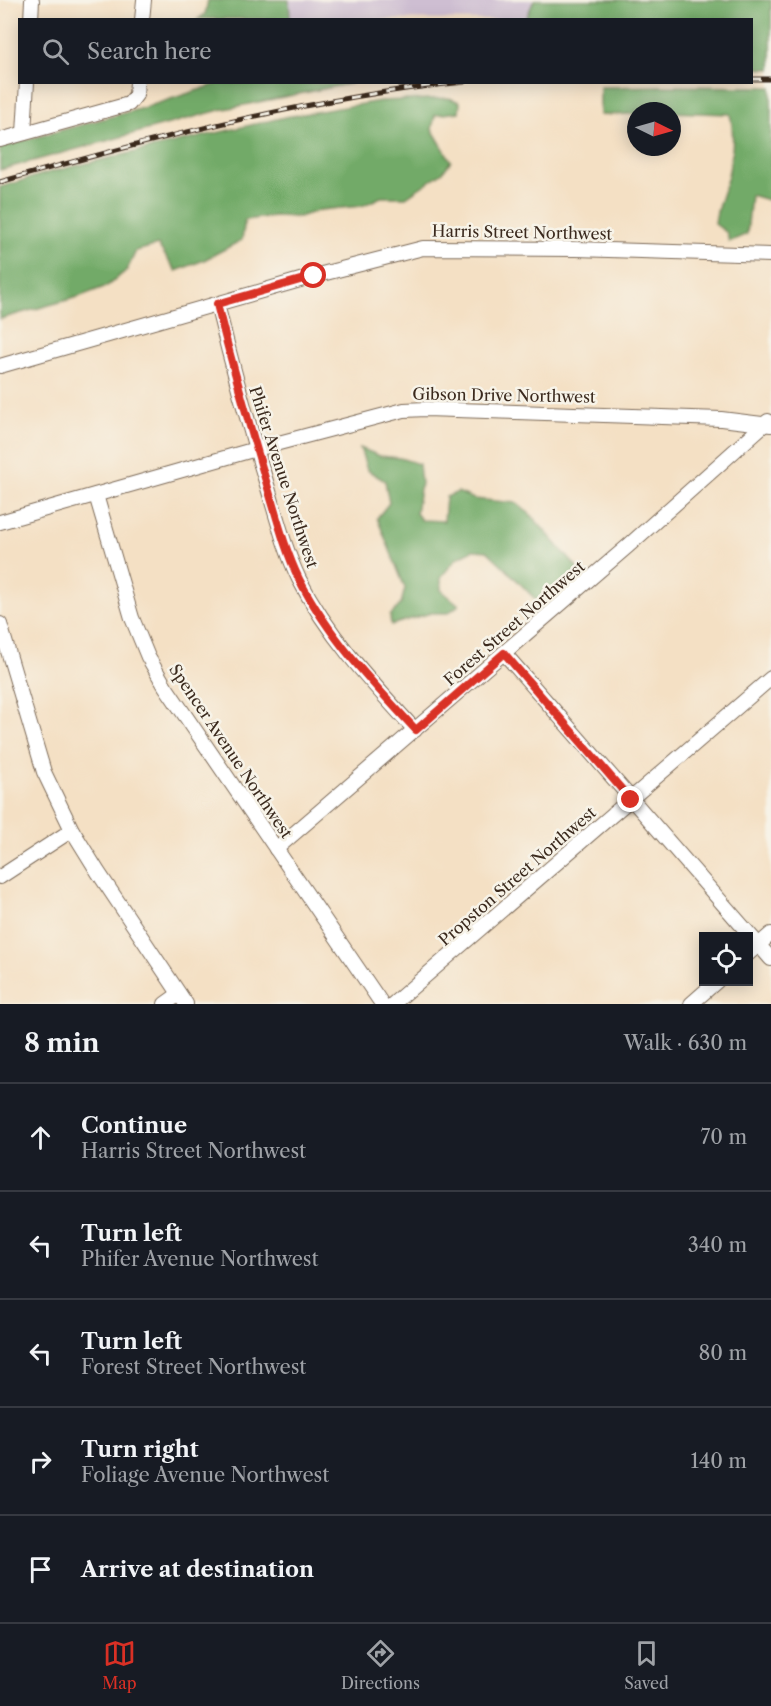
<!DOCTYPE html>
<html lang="en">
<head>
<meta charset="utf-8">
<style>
  body { margin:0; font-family:"Libre Caslon Text",serif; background:#20242c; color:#f1f3f6 }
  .controls { position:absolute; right:18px; bottom:18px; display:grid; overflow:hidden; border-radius:0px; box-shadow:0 3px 15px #0003 }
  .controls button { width:54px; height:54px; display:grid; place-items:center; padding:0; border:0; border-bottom:2px solid #363941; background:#171b24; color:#f1f3f6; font:30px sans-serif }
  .compass { position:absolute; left:627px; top:102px; width:54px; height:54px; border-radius:50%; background:#171b24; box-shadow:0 3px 15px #0003; rotate:95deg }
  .stop { position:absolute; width:18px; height:18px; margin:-14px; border:4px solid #d93025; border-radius:50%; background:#fff }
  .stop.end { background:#d93025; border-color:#fff; box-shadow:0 2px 6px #0008 }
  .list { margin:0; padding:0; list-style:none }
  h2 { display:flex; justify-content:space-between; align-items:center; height:78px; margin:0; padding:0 24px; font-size:26px }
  h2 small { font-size:20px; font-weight:400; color:#9ea1a6 }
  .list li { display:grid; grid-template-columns:39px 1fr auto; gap:18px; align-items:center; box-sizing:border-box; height:108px; padding:0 24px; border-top:2px solid #363941 }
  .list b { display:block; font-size:22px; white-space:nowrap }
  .list p { margin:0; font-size:20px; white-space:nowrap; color:#9ea1a6 }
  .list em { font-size:20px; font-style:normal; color:#9ea1a6 }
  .icon { flex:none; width:33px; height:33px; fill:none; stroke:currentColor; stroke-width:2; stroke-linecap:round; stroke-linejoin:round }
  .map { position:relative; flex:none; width:771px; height:1004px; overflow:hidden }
  .search { position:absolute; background:#171b24; box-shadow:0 3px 15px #0003; left:18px; right:18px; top:18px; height:66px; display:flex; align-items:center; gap:15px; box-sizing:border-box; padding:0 21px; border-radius:0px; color:#9ea1a6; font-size:22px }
  .sheet { height:618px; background:#171b24 }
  nav { display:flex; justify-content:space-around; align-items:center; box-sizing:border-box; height:84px; border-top:2px solid #363941; background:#171b24; font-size:16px; color:#9ea1a6 }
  nav a { display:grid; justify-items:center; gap:3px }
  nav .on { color:#d93025 }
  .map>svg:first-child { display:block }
  .industrial { fill:#cebed2 }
  .forest { fill:#72aa68; stroke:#566a43; stroke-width:1.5 }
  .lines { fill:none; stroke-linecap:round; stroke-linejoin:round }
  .minor-casing { stroke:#7c6a58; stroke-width:16 }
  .minor { stroke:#fff; stroke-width:14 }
  .rail-casing { stroke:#3b2a1e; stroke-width:5 }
  .rail { stroke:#f7f3e8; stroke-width:3; stroke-dasharray:9; stroke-linecap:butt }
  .route { stroke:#d93025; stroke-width:8 }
  .labels { text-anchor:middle; stroke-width:5; stroke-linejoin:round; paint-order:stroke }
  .street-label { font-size:16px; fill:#3b2a1e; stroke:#f7f3e8 }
</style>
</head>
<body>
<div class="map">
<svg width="771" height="1004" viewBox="0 0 771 1004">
  <rect width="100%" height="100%" fill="#f7f3e8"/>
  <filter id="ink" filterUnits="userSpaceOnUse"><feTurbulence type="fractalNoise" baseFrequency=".0167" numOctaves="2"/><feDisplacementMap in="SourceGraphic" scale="12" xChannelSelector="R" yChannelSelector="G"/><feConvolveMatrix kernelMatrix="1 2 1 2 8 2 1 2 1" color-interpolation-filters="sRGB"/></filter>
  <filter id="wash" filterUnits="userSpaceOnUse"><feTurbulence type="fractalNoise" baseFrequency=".008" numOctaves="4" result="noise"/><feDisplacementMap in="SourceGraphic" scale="24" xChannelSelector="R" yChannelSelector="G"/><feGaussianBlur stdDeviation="1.35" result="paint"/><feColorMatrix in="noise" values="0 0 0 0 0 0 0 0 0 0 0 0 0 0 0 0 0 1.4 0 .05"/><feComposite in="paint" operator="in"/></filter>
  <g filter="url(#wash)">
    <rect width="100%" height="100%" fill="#f4e0c4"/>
    <polygon class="industrial" points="289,0 534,0 526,20 290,19"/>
    <g class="forest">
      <polygon points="208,0 289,0 290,19 198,19 205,14"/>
      <polygon points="534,0 771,0 771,69 752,68 752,20 526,19"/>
      <polygon points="220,83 353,83 220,110 0,170 0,147 143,108"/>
      <path d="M662,86L771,87V201L751,195L747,234L729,242L727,233L715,224C716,208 723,195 727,179C732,159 735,135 730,114L636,111V114L600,115V87Z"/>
      <polygon points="449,98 460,102 459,112 435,115 432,129 451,161 443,172 406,197 381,197 362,206 320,210 299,217 275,216 245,220 242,240 204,260 176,271 158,245 136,251 127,270 107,286 78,297 0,319 0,187 54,171 285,117 380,101"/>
      <polygon points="360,448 380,456 400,458 419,464 421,483 416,513 421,520 444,521 446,497 458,492 474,499 516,503 530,514 581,572 542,606 502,565 487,551 473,550 457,558 441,577 441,590 459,605 448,613 431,613 391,625 390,616 401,604 405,588 377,518 389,503 385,481 367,470"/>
    </g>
  </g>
  <g filter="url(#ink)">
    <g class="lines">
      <defs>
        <g id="minor">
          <polyline points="31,20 32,0"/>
          <polyline points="142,20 144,0"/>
          <polyline points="24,133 27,82"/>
          <polyline points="0,140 129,104 136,95 137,82"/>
          <path d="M217,304C232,366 249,427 268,488C277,518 285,550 299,579C328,636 372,683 415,730"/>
          <polyline points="0,366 314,276 423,248 576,249 771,255"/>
          <polyline points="96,495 132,618 148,657 165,686 382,1004"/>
          <polyline points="0,522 256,449 404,410 426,409 721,419 771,425"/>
          <polyline points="0,624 44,772 72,830 98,872 186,1004"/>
          <polyline points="504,653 771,959"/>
          <polyline points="276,849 628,546 768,421"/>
          <polyline points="0,877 72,830"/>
          <polyline points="748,954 771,934"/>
          <polyline points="165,1004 179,994"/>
          <polyline points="393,1004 771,678"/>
          <polyline points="691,1004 717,981"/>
        </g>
      </defs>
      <use href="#minor" class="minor-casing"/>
      <use href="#minor" class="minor"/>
      <defs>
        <g id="rail">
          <polyline points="752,79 771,79"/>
          <path d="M0,182C152,139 306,98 464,82"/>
        </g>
      </defs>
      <use href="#rail" class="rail-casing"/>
      <use href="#rail" class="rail"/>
    </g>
  </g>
  <g class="lines" filter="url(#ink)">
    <path class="route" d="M314,276L217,304C232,366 250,427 268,488C277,518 285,550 299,579C328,636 372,683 416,730L504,653L631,800"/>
  </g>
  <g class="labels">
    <g class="street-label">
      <text transform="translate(522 232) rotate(1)" y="6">Harris Street Northwest</text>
      <text transform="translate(504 395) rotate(1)" y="6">Gibson Drive Northwest</text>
      <text transform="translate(284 477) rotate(72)" y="6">Phifer Avenue Northwest</text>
      <text transform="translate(514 623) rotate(-41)" y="6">Forest Street Northwest</text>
      <text transform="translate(231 751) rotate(56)" y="6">Spencer Avenue Northwest</text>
      <text transform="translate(517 876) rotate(-41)" y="6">Propston Street Northwest</text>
    </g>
  </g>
</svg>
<div class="controls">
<button><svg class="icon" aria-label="locate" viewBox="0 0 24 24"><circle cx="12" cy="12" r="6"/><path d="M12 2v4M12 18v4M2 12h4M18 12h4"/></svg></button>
</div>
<svg class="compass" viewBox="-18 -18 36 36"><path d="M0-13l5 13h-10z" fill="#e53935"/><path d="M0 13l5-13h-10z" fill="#9ea1a6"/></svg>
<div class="stop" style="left:314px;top:276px"></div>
<div class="stop end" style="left:631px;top:800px"></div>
<div class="search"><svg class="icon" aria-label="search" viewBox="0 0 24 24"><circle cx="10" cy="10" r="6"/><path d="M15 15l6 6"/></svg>Search here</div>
</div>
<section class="sheet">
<h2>8 min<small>Walk · 630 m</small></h2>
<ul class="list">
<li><svg class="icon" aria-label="ahead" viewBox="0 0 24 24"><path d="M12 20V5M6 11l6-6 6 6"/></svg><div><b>Continue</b><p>Harris Street Northwest</p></div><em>70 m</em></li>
<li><svg class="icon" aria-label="left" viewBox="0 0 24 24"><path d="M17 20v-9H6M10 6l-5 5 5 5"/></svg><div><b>Turn left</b><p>Phifer Avenue Northwest</p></div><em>340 m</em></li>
<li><svg class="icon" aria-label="left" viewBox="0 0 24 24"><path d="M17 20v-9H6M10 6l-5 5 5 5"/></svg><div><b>Turn left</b><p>Forest Street Northwest</p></div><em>80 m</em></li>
<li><svg class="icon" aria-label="right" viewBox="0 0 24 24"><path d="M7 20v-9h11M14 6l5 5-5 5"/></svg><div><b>Turn right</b><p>Foliage Avenue Northwest</p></div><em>140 m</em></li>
<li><svg class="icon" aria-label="arrive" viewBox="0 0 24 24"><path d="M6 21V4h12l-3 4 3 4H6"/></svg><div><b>Arrive at destination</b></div></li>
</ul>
</section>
<nav>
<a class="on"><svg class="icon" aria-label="map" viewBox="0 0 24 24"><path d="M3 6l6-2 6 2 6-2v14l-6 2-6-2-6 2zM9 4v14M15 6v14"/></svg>Map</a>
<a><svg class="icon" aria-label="directions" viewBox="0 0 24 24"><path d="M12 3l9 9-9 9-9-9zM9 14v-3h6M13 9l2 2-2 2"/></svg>Directions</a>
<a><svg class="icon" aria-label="saved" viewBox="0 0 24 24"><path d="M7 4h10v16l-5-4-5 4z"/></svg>Saved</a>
</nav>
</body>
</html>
